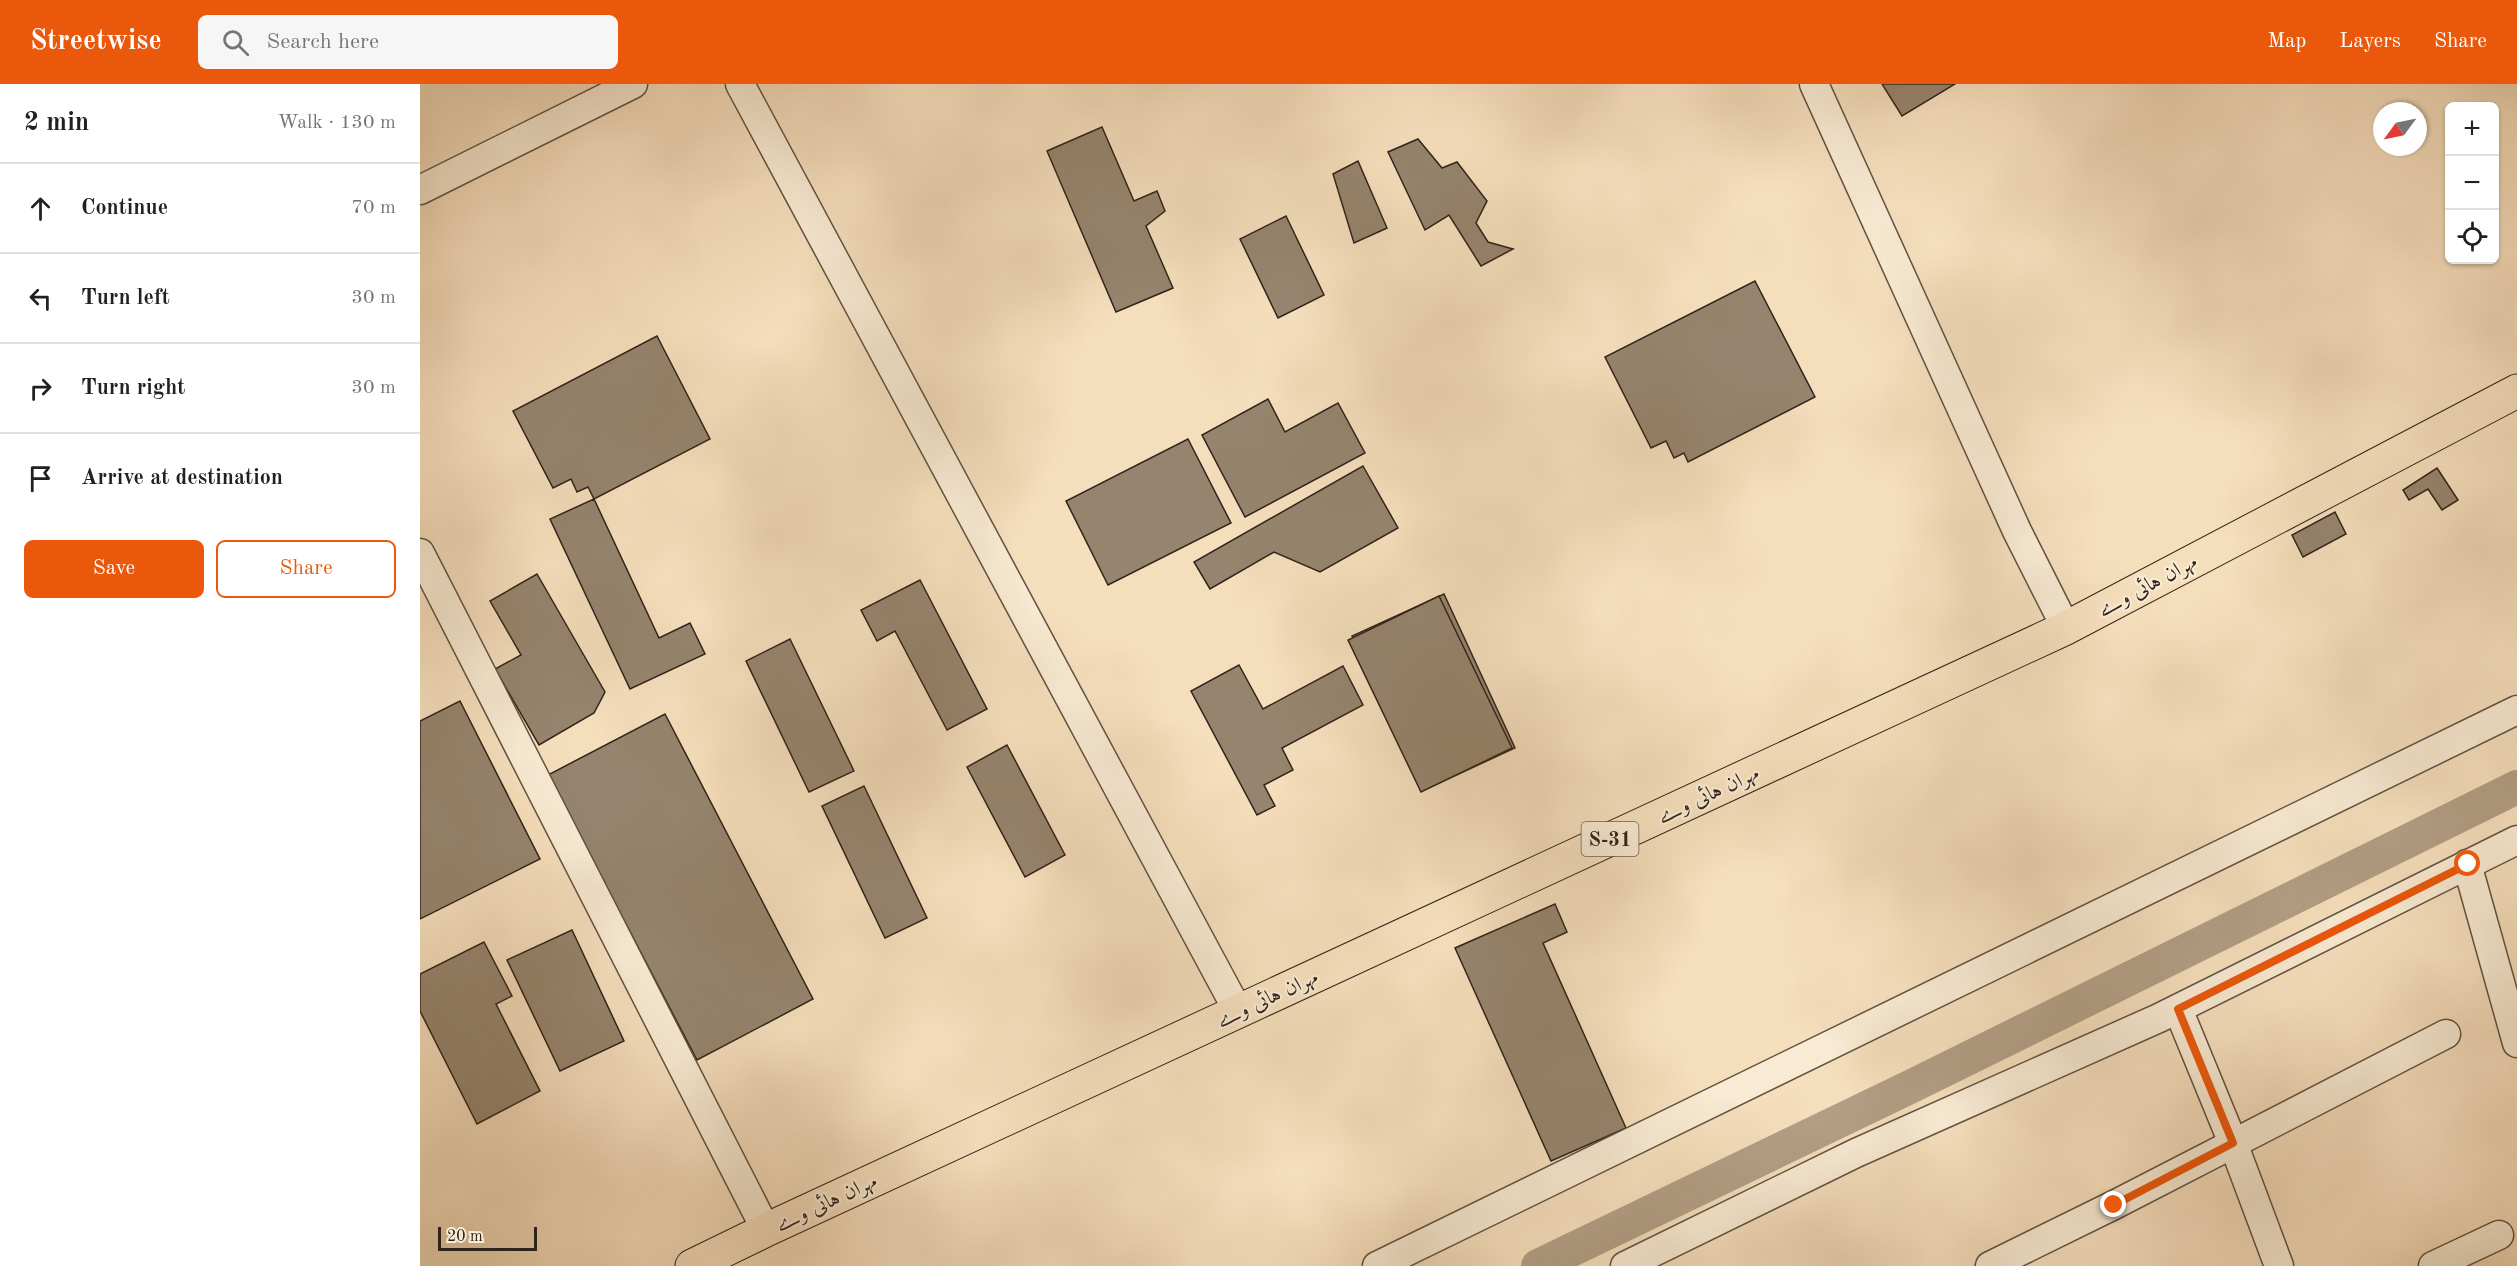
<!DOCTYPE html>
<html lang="en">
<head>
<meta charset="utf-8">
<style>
  body { margin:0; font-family:"Old Standard TT",Amiri,serif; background:#f6f6f6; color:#202124 }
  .controls { position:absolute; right:18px; top:18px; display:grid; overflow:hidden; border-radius:9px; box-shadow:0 2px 4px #0004 }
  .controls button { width:54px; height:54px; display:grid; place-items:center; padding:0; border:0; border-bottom:2px solid #e0e0e0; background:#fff; color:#202124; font:30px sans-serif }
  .compass { position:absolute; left:1953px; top:18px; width:54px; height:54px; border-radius:50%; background:#fff; box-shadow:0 2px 4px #0004; rotate:237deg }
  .scale { position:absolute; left:18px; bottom:15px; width:99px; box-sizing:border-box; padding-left:6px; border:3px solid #30231a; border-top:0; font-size:16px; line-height:21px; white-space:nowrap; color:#30231a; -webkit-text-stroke:4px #f8ead3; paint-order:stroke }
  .stop { position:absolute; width:18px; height:18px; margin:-14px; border:4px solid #ea580c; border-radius:50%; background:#fff }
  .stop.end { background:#ea580c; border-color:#fff; box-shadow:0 2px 6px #0008 }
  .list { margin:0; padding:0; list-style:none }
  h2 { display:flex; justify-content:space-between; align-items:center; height:78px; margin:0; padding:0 24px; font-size:26px }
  h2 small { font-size:20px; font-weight:400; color:#757577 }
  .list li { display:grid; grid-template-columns:39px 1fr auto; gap:18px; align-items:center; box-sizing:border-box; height:90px; padding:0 24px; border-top:2px solid #e0e0e0 }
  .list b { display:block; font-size:22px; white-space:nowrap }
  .list em { font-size:20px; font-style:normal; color:#757577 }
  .actions { display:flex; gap:12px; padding:18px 24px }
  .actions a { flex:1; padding:14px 0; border:2px solid #ea580c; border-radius:9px; text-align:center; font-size:21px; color:#ea580c }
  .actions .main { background:#ea580c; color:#fff }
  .icon { flex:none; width:33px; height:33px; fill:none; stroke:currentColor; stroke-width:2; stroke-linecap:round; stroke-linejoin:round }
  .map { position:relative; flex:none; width:2097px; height:1182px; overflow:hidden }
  header { display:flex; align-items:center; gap:36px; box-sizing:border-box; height:84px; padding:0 30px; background:#ea580c; color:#fff }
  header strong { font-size:28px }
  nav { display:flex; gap:33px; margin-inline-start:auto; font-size:21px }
  .search { width:420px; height:54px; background:#f6f6f6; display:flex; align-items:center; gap:15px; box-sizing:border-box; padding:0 21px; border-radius:9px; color:#757577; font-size:22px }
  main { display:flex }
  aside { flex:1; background:#fff }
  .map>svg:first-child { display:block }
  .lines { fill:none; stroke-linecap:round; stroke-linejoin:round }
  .canal { stroke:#b29e85; stroke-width:34 }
  .building { fill:#96846e; stroke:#30231a; stroke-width:1.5 }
  .street-casing { stroke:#615242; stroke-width:31 }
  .primary-casing { stroke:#30231a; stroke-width:35 }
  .street { stroke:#f8ead3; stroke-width:28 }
  .primary { stroke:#f5debc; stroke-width:33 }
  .route { stroke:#ea580c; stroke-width:8 }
  .labels { text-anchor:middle; stroke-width:4.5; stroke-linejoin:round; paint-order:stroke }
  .shield { fill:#f8ead3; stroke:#6c5f52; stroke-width:1.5 }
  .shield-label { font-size:20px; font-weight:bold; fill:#30231a }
  .street-label { font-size:21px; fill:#30231a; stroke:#f8ead3 }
</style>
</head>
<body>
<header>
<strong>Streetwise</strong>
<div class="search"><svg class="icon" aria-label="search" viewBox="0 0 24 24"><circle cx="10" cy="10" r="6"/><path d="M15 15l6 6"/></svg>Search here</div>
<nav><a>Map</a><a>Layers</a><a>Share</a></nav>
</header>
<main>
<aside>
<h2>2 min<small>Walk · 130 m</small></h2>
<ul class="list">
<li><svg class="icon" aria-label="ahead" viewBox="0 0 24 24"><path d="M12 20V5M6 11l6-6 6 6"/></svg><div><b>Continue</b></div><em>70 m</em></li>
<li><svg class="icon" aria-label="left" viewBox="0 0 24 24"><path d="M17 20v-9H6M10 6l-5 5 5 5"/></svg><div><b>Turn left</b></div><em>30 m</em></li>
<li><svg class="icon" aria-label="right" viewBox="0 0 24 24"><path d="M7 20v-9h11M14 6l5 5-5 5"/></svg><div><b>Turn right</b></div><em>30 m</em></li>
<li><svg class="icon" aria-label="arrive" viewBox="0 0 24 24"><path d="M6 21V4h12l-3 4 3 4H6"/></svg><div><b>Arrive at destination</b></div></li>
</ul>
<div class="actions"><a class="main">Save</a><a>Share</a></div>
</aside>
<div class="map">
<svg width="2097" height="1182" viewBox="0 0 2097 1182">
  <rect width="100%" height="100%" fill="#f5debc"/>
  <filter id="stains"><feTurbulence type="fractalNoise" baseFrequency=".00333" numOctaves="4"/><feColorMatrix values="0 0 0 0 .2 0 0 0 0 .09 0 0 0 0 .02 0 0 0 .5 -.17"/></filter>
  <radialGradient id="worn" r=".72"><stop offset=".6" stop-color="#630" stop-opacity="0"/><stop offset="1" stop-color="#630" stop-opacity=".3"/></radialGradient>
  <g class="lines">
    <polyline class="canal" points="1118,1182 1492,1002 2097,703"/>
  </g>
  <g class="building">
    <polygon points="1462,0 1535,0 1482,32"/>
    <polygon points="682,43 714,117 737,107 745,127 726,142 753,204 696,228 627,67"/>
    <polygon points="998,55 1022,84 1037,78 1067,117 1056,139 1068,158 1093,165 1061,182 1029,131 1005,146 968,68"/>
    <polygon points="938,77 967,144 934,159 913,90"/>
    <polygon points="866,132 904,211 858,234 820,155"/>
    <polygon points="1335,197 1395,313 1268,378 1264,369 1254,374 1246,357 1231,364 1185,273"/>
    <polygon points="237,252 290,355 174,415 168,403 157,408 151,395 133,404 93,327"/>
    <polygon points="848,315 865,348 918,319 945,369 825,433 782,351"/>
    <polygon points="768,355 811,439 688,501 646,417"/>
    <polygon points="943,382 978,444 900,488 854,468 790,505 774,478"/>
    <polygon points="2017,384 2038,416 2022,426 2008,405 1989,416 1983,406"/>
    <polygon points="174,415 239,554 270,539 285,570 210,605 130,435"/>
    <polygon points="1915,428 1926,450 1883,473 1872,451"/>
    <polygon points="117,490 185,608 174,629 119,661 75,585 101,571 70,517"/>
    <polygon points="500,496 567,625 527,646 475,547 457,557 441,526"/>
    <polygon points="1024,510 1095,664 1004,706 932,552"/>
    <polygon points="1019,512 1092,664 1001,708 928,556"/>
    <polygon points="370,555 434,687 389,708 326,577"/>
    <polygon points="819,581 843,625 923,582 943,621 862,664 873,686 844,701 855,722 837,731 771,607"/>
    <polygon points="40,617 120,775 0,835 0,637"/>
    <polygon points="245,630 393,915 277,976 128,691"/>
    <polygon points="587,661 645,771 605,793 547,683"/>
    <polygon points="444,702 507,834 465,854 402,722"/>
    <polygon points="1135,820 1147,848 1123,859 1206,1044 1131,1077 1035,864"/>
    <polygon points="152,846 204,957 140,987 87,876"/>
    <polygon points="64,858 92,912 76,920 120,1007 57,1040 0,927 0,890"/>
  </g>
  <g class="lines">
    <defs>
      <g id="street">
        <polyline points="320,0 818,927"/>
        <polyline points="1394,0 1597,447 1646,544"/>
        <polyline points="0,106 213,0"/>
        <polyline points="0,469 346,1146"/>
        <polyline points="2047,780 2097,959"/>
        <polyline points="1758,925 1813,1059 1859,1182"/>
        <polyline points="957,1182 2097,626"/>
        <polyline points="1205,1182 1436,1069 1739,934 2097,756"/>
        <polyline points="1570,1182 1694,1121 2026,950"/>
        <polyline points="2013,1182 2079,1151"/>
      </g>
      <polyline id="primary" points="272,1182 346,1146 1646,544 2097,307"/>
    </defs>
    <use href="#street" class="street-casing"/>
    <use href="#primary" class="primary-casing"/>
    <use href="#street" class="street"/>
    <use href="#primary" class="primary"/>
  </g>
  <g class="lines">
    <polyline class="route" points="1694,1121 1813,1059 1758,925 2048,780"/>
  </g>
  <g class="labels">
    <rect class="shield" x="1161.5" y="738" width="57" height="34" rx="4.5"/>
    <g class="shield-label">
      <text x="1190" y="762">S-31</text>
    </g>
    <g class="street-label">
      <text transform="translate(1727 501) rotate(-28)" y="7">مہران ہائی وے</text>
      <text transform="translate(1288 710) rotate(-25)" y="7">مہران ہائی وے</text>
      <text transform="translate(847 914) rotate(-25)" y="7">مہران ہائی وے</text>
      <text transform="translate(406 1118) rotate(-25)" y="7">مہران ہائی وے</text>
    </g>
  </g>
  <rect width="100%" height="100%" filter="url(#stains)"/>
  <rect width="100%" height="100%" fill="url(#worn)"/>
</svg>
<div class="controls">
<button>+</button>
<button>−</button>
<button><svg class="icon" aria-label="locate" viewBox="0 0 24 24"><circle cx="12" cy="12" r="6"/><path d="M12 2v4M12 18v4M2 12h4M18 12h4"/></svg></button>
</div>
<svg class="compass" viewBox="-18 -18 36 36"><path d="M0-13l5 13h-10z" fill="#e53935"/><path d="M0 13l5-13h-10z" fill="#757577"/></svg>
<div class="scale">20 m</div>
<div class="stop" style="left:2048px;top:780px"></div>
<div class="stop end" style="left:1694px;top:1121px"></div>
</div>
</main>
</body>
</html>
